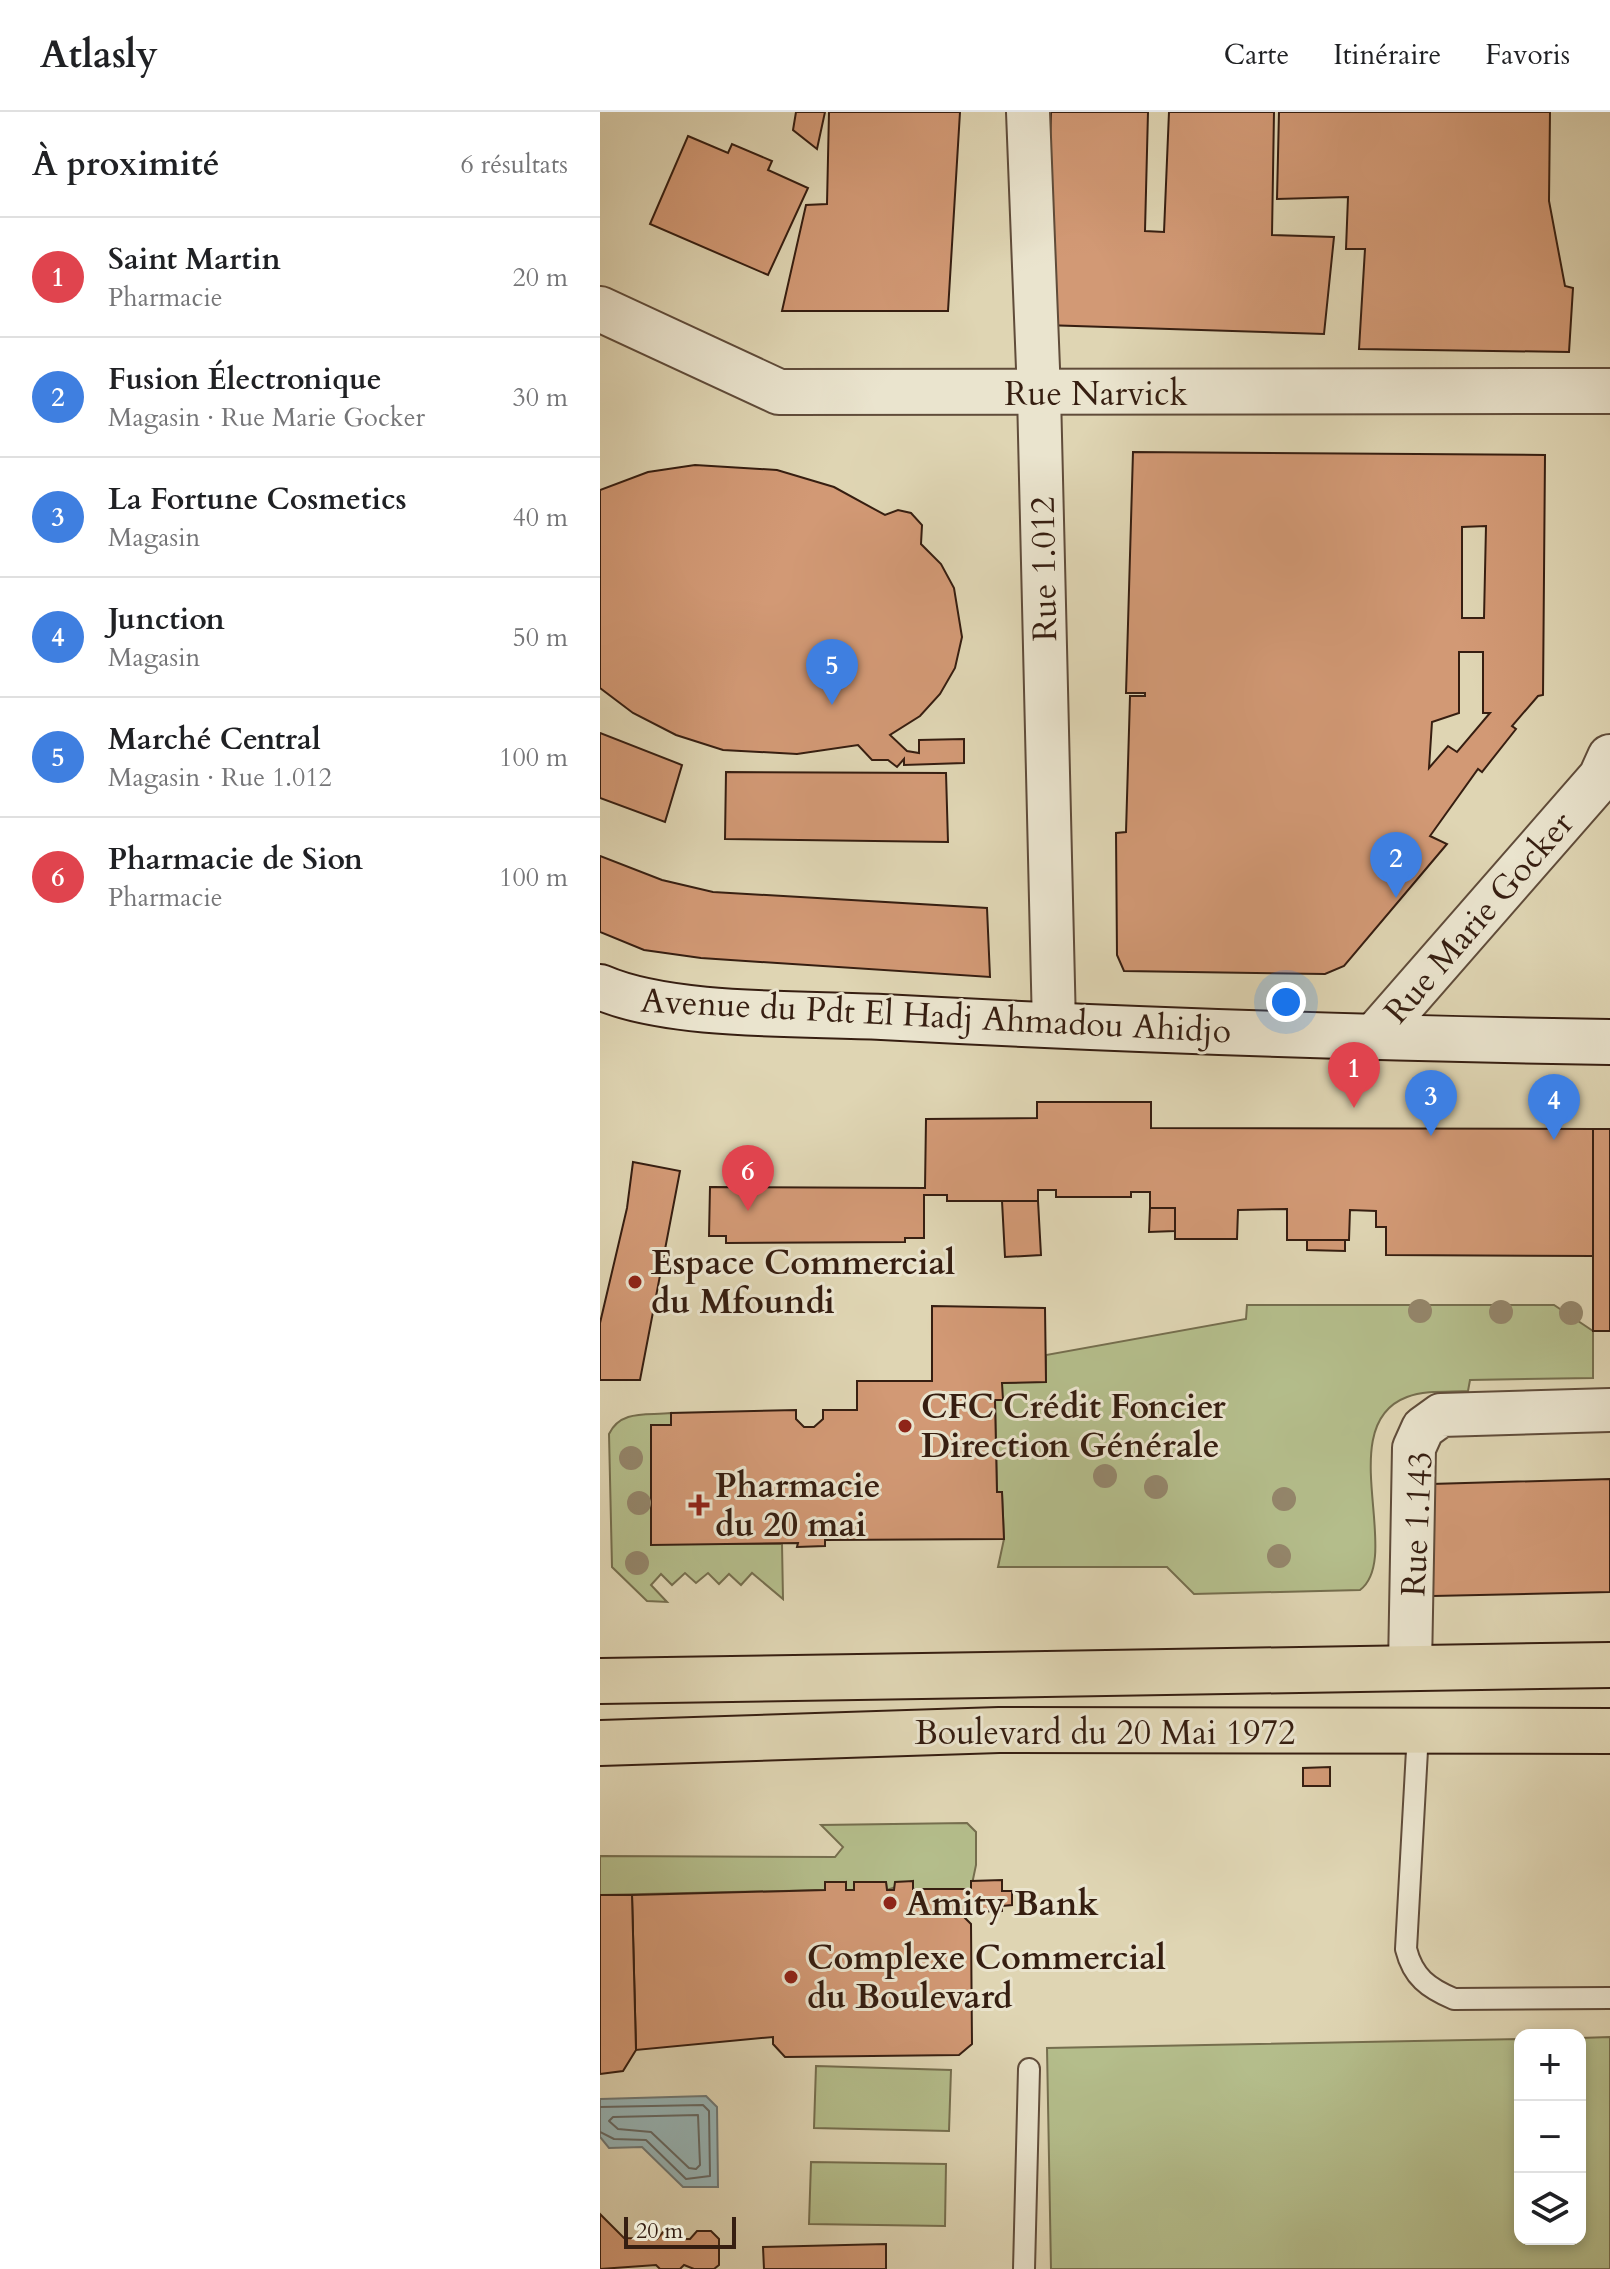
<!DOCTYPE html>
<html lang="fr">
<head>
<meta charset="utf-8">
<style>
  body { margin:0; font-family:Cardo,serif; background:#f6f6f6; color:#202124 }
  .controls { position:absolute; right:24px; bottom:24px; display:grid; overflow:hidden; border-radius:16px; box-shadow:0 4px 12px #0003 }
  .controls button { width:72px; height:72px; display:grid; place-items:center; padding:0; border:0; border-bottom:2px solid #e0e0e0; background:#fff; color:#202124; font:40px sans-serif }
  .scale { position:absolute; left:24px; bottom:20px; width:112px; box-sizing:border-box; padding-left:8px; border:4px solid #361e11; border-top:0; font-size:22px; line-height:28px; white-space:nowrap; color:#361e11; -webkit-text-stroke:6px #eae4ce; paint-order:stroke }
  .you { position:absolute; left:686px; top:890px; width:28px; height:28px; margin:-20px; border:6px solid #fff; border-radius:50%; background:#1a73e8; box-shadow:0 0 0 12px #1a73e833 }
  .badge { display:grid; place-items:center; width:52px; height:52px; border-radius:50%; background:#8f2418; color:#fff; font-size:26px; font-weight:700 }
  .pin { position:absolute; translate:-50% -66px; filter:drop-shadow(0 2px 4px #0008) }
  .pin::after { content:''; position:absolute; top:42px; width:28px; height:24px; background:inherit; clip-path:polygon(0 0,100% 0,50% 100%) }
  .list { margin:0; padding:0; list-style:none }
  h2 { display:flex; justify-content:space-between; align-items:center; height:104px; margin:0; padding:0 32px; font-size:34px }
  h2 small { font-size:26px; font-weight:400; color:#757577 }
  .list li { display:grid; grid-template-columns:52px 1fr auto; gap:24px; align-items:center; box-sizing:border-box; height:120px; padding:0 32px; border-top:2px solid #e0e0e0 }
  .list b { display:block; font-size:30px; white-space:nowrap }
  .list p { margin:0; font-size:26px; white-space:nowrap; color:#757577 }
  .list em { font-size:26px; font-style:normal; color:#757577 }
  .icon { flex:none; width:44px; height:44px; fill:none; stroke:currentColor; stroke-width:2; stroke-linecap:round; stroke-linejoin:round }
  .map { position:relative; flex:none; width:1010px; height:2157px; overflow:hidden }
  header { display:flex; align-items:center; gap:48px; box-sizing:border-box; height:112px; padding:0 40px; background:#fff; border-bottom:2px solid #e0e0e0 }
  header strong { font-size:38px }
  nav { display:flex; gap:44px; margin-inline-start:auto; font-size:28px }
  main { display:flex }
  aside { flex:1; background:#fff }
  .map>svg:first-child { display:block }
  .green { fill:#b4bd8b; stroke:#756e4e; stroke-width:2 }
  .water { fill:#98b6b7; stroke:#717975; stroke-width:2 }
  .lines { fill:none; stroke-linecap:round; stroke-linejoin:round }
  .shore { stroke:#676a64; stroke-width:2 }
  .building { fill:#d29975; stroke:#361e11; stroke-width:2; fill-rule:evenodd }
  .service-casing { stroke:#604c3a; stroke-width:24 }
  .minor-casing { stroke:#604c3a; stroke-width:46 }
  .tertiary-casing { stroke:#604c3a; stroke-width:48 }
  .secondary-casing { stroke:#361e11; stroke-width:48 }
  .trunk-casing { stroke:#361e11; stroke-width:48 }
  .service { stroke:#eae4ce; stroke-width:20 }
  .minor { stroke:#eae4ce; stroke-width:42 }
  .tertiary { stroke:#eae4ce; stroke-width:44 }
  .secondary { stroke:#eae4ce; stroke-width:44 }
  .trunk { stroke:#dfd5b3; stroke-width:44 }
  .tree { fill:#94866b }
  .poi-dot { fill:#8f2418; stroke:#eae4ce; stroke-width:3 }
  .labels { text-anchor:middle; stroke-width:6; stroke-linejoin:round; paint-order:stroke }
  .street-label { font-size:34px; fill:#361e11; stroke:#eae4ce }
  .poi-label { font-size:34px; font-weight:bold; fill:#361e11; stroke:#eae4ce; text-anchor:start }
</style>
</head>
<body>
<header>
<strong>Atlasly</strong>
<nav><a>Carte</a><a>Itinéraire</a><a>Favoris</a></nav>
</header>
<main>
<aside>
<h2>À proximité<small>6 résultats</small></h2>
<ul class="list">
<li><span class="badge" style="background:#e0444e">1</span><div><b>Saint Martin</b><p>Pharmacie</p></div><em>20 m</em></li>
<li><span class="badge" style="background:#3f7fe0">2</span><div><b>Fusion Électronique</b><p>Magasin · Rue Marie Gocker</p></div><em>30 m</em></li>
<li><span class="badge" style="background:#3f7fe0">3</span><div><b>La Fortune Cosmetics</b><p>Magasin</p></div><em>40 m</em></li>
<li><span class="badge" style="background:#3f7fe0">4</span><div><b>Junction</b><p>Magasin</p></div><em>50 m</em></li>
<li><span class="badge" style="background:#3f7fe0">5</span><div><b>Marché Central</b><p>Magasin · Rue 1.012</p></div><em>100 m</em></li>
<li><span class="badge" style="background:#e0444e">6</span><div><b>Pharmacie de Sion</b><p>Pharmacie</p></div><em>100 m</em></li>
</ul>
</aside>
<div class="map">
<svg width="1010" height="2157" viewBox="0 0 1010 2157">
  <rect width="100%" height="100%" fill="#dfd5b3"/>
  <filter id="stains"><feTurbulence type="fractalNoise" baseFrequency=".0025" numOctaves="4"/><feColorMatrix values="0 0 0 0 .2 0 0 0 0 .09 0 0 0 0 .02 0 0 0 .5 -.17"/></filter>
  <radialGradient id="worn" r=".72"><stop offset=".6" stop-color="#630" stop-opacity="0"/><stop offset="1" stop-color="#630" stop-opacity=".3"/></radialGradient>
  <g class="green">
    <path d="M647,1193H954L993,1219V1266L870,1268L868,1279C849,1280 825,1278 807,1285C732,1313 804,1445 760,1478L594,1482L567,1455H398L404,1427L402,1381L397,1380L395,1288L402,1271L446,1269V1243L646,1207Z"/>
    <path d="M71,1301V1313H51V1432H182L183,1487L152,1461L141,1473L129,1462L119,1472L108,1461L96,1471L85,1461L72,1473L61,1462L51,1473L67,1490L47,1489L12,1455L9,1322C21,1297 48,1304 71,1301Z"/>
    <polygon points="367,1711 376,1720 376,1753 371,1777 313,1777 313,1769 287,1778 286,1770 254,1770 254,1778 246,1778 246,1770 225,1778 0,1783 0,1744 235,1745 243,1735 221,1713"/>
    <polygon points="1010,1925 1010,2157 451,2157 447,1936 920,1927 920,2127 980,2127 980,1926"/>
    <polygon points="216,1954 351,1958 349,2019 214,2016"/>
    <polygon points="211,2050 346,2052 345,2114 209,2112"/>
  </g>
  <polygon class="water" points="106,1984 117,1995 118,2075 83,2075 42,2035 9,2036 0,2025 0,1987"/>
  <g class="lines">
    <g class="shore">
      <polyline points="0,1995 103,1993 109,1999 110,2064 86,2067 46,2028 14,2027 0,2020"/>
      <polygon points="98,2003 100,2053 96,2057 89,2056 51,2020 18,2017 9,2009 13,2005"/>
    </g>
  </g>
  <g class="building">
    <polygon points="196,0 225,0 217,37 193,18"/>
    <polygon points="229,0 360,0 348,199 182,199 206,93 227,92"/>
    <polygon points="451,0 548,0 545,119 564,120 569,0 674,0 672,123 734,125 724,222 444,213"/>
    <polygon points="679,0 950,0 949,89 965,174 973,176 969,240 759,237 765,137 746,137 748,85 677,87"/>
    <polygon points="88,24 128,41 132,32 172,49 168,58 208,76 168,163 50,112"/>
    <path d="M533,340L945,343L943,583L938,584L912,614L916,617L882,660L878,657L830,724L847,732L744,854L725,862L524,859L517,843L516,721L526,720L530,584H545V581H526ZM886,414L884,506H862V415ZM859,540H883V601H890L857,640L848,634L829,656L832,610L859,601Z"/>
    <polygon points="95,353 177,358 234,375 285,403 298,398 311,401 322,413 321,432 341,452 354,476 362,525 355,556 340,582 320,604 290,623 307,639 319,641 319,628 364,627 364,651 304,653 304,647 297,655 288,648 272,648 258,633 197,642 123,638 76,623 33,601 0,576 0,378 48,360"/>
    <polygon points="0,621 82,653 65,710 0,686"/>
    <polygon points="126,660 346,661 348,730 125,727"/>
    <polygon points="0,744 62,768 113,780 387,796 390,865 101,846 44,838 0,820"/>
    <polygon points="437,990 551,990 551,1016 993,1017 993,1144 786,1143 786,1115 776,1115 776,1099 750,1098 749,1128 687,1128 687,1097 638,1098 637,1127 575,1127 575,1096 550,1096 550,1080 531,1080 531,1085 456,1085 456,1078 438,1078 438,1089 347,1089 347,1083 324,1083 324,1126 305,1126 305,1130 126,1131 126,1124 109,1124 110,1075 325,1076 326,1007 437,1006"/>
    <rect x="993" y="1017" width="17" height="202"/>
    <polygon points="33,1050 80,1059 40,1268 0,1268 0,1211 27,1096"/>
    <polygon points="402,1089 438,1089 441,1143 405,1145"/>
    <polygon points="550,1096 575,1096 575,1119 549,1120"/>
    <polygon points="707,1128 745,1128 745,1139 707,1138"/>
    <polygon points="332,1194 445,1196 446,1270 402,1271 403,1288 395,1288 397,1380 402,1380 404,1427 225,1428 225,1434 197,1435 198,1431 51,1433 51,1313 71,1313 71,1301 196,1298 196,1307 204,1315 214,1315 223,1307 223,1298 257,1298 257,1269 332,1269"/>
    <polygon points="1010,1367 1010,1480 833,1484 831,1372"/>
    <polygon points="730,1655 730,1674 703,1674 703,1656"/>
    <polygon points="402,1768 402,1779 412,1779 412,1793 402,1794 402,1799 359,1800 371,1812 372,1932 359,1943 185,1945 173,1932 173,1925 36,1938 32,1783 225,1778 225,1770 246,1770 246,1778 254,1778 254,1770 286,1770 287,1778 294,1778 295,1770 313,1769 313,1777 371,1777 371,1769"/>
    <polygon points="0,1783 32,1783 36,1938 23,1959 0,1962"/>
    <polygon points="0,2102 24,2126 57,2127 64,2119 78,2119 84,2127 90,2127 97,2119 111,2119 119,2127 119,2153 114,2157 94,2157 84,2153 80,2157 60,2157 56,2153 0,2157"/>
    <polygon points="286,2132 286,2157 164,2157 163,2135"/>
  </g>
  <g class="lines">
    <defs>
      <g id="service">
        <path d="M818,1620L806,1837C813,1865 828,1876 854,1887L1010,1886"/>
        <polyline points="424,2157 429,1957"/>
      </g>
      <g id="minor">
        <polyline points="428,0 439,282 454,914"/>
        <polyline points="810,1555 814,1336 823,1316 841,1303 1010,1298"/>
      </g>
      <g id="tertiary">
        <polyline points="0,197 179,280 1010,279"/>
        <polyline points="773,926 1001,665 1010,645"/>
      </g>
      <path id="secondary" d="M0,875C71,906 202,901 282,905C525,918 767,926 1010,930"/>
      <g id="trunk">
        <polyline points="0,1569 1010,1553"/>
        <polyline points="0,1631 399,1618 1010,1619"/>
      </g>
    </defs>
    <use href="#service" class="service-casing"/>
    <use href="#minor" class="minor-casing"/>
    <use href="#tertiary" class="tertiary-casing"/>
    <use href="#secondary" class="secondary-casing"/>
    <use href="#trunk" class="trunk-casing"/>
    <use href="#service" class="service"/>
    <use href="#minor" class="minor"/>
    <use href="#tertiary" class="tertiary"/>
    <use href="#secondary" class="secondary"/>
    <use href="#trunk" class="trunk"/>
  </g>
  <g class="tree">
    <circle cx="820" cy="1199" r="12"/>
    <circle cx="901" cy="1200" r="12"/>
    <circle cx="971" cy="1201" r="12"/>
    <circle cx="31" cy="1346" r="12"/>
    <circle cx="505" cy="1364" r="12"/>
    <circle cx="556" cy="1375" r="12"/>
    <circle cx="684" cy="1387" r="12"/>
    <circle cx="39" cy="1391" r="12"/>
    <circle cx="679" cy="1444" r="12"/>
    <circle cx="37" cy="1451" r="12"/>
  </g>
  <g class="poi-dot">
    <circle cx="35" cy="1170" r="8"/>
    <circle cx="305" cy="1314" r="8"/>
    <path d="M95 1381h8v8h8v8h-8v8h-8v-8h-8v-8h8z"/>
    <circle cx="290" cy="1791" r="8"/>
    <circle cx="191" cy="1865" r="8"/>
  </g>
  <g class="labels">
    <g class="street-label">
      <text x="496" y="293">Rue Narvick</text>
      <text transform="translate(443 457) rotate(-91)" y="12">Rue 1.012</text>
      <text transform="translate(878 805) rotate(-49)" y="12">Rue Marie Gocker</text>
      <text transform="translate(336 903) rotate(3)" y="12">Avenue du Pdt El Hadj Ahmadou Ahidjo</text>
      <text transform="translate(816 1412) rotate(-87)" y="12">Rue 1.143</text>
      <text x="505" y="1632">Boulevard du 20 Mai 1972</text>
    </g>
    <g class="poi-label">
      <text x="51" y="1162">Espace Commercial<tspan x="51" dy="39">du Mfoundi</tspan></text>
      <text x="321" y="1306">CFC Crédit Foncier<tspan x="321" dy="39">Direction Générale</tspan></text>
      <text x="115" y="1385">Pharmacie<tspan x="115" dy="39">du 20 mai</tspan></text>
      <text x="306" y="1803">Amity Bank</text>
      <text x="207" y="1857">Complexe Commercial<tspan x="207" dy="39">du Boulevard</tspan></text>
    </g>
  </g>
  <rect width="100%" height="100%" filter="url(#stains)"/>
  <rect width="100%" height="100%" fill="url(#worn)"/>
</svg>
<div class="controls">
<button>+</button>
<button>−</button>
<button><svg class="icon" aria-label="layers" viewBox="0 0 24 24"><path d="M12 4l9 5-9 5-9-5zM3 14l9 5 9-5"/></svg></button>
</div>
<div class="scale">20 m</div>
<div class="you"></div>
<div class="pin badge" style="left:754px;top:996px;background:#e0444e">1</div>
<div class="pin badge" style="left:796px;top:786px;background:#3f7fe0">2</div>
<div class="pin badge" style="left:831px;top:1024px;background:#3f7fe0">3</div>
<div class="pin badge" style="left:954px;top:1028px;background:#3f7fe0">4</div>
<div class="pin badge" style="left:232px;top:593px;background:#3f7fe0">5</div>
<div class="pin badge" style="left:148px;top:1099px;background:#e0444e">6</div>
</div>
</main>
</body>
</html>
